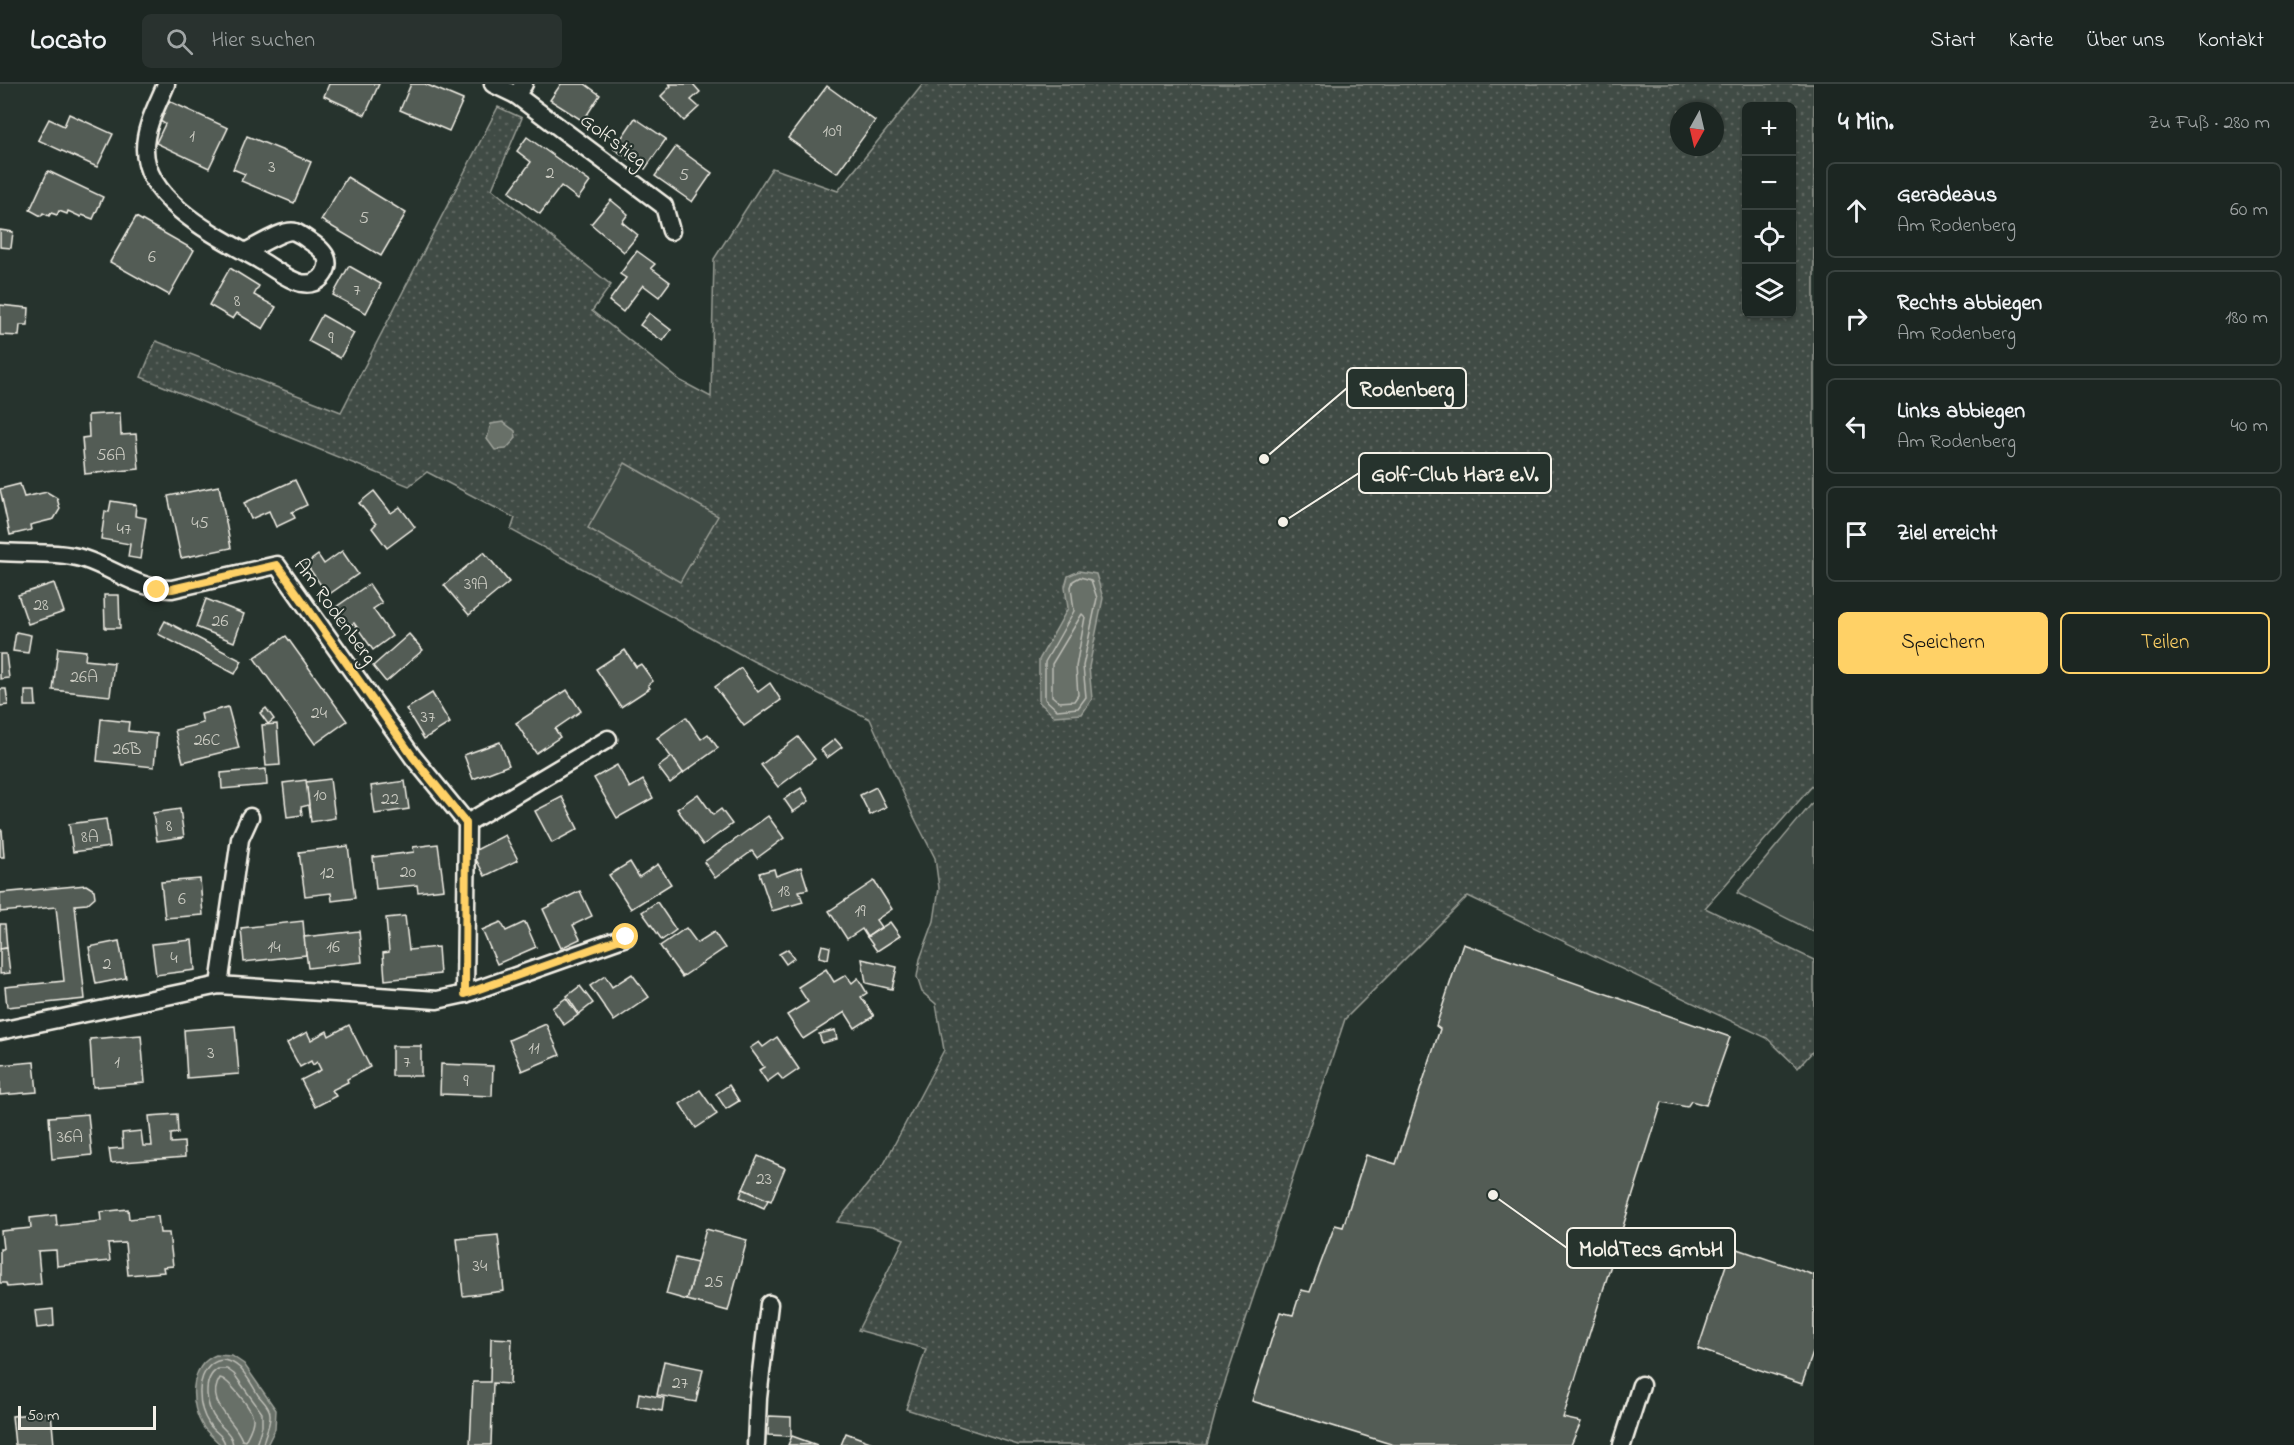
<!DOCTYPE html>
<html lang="de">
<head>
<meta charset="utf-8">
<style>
  body { margin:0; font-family:"Indie Flower",sans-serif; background:#29322f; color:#f1f3f6 }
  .controls { position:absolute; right:18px; top:18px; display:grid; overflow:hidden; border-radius:9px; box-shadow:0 2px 4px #0004 }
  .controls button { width:54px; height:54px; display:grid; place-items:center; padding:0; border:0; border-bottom:2px solid #3a4340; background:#1c2622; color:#f1f3f6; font:30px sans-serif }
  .compass { position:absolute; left:1670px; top:18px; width:54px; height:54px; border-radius:50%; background:#1c2622; box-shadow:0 2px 4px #0004; rotate:188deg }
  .scale { position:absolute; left:18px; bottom:15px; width:138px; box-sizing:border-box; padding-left:6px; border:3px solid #f4f1e8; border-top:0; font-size:16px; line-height:21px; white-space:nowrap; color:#f4f1e8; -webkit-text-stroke:4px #26332d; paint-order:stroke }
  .stop { position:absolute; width:18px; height:18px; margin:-14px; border:4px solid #ffd166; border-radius:50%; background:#fff }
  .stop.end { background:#ffd166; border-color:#fff; box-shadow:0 2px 6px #0008 }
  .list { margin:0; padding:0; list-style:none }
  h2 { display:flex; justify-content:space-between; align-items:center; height:78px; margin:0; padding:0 24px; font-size:26px }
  h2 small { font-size:20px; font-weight:400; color:#a0a5a5 }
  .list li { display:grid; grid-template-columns:39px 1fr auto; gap:18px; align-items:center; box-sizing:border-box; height:96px; margin:0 12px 12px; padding:0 12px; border:2px solid #3a4340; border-radius:9px }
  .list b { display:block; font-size:22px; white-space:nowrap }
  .list p { margin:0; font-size:20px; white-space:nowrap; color:#a0a5a5 }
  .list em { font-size:20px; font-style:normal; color:#a0a5a5 }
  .actions { display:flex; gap:12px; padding:18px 24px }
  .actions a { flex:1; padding:14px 0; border:2px solid #ffd166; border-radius:9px; text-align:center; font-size:21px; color:#ffd166 }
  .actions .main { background:#ffd166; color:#111 }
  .icon { flex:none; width:33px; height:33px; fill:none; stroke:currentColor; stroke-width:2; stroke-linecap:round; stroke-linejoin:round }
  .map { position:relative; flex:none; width:1814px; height:1361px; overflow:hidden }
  header { display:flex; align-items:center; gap:36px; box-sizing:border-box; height:84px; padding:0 30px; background:#1c2622; border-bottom:2px solid #3a4340 }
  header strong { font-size:28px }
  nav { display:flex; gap:33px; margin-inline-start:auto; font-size:21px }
  .search { width:420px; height:54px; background:#29322f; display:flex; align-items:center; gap:15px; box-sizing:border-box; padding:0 21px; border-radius:9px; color:#a0a5a5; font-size:22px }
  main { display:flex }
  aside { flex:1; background:#1c2622 }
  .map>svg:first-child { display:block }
  .grass { fill:url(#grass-dots); stroke:#9a9e96; stroke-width:1.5; fill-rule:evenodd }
  .green { fill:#414b45; stroke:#9a9e96; stroke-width:1.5 }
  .water { fill:#676f68; stroke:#9fa39b; stroke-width:1.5 }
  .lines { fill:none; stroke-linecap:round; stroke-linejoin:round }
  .shore { stroke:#bcbdb5; stroke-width:1.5 }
  .building { fill:#525c55; stroke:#f4f1e8; stroke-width:1.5 }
  .street-casing { stroke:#f4f1e8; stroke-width:21 }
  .street { stroke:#26332d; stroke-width:16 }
  .route { stroke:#ffd166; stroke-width:8 }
  .labels { text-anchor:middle; stroke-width:4.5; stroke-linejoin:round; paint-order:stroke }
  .number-label { font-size:18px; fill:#ccccc3 }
  .street-label { font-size:21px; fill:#f4f1e8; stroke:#26332d }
  .leader { fill:none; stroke:#f4f1e8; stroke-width:2 }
  .callout-dot { fill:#f4f1e8; stroke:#26332d; stroke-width:2 }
  .callout { fill:#26332d; stroke:#f4f1e8; stroke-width:2 }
  .callout-label { font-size:22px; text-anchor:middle; font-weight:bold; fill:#f4f1e8 }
</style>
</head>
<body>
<header>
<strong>Locato</strong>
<div class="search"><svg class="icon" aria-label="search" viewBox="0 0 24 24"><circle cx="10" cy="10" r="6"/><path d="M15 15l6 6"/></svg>Hier suchen</div>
<nav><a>Start</a><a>Karte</a><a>Über uns</a><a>Kontakt</a></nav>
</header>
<main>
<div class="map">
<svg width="1814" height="1361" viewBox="0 0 1814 1361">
  <defs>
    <pattern id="grass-dots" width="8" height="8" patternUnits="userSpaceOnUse" patternTransform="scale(1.5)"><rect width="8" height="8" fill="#414b45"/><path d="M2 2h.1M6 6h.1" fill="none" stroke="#5d6560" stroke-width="1.8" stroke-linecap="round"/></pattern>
  </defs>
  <rect width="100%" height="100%" fill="#26332d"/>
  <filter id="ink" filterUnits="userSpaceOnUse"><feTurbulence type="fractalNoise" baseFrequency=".0167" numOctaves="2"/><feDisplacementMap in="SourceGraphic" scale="12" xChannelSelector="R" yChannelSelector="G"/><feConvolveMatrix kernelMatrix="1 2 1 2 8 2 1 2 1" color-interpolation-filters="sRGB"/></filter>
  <g filter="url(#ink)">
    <path class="grass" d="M923,0H1814V700L1705,824L1814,876V966L1798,984L1767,954L1468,812L1345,935L1217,1323L1207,1361H1018L906,1325L926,1265L858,1246L904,1155L872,1143L837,1138L884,1080L944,966L936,920L922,908L917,893L920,875L934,837L939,804L935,774L914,733L870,635L753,577L511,446L515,434L427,388L409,402L141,293L156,257L341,328L498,23L522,34L492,105L611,201L592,227L681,297L711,313L714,175L772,84L838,107ZM1746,22H1792V230H1746ZM1679,27H1715V63H1679Z"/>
    <g class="green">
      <polygon points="625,379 718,432 680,498 588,444"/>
      <polygon points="1814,717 1814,848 1737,809"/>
    </g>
    <g class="water">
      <polygon points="503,338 515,347 516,354 506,365 495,366 487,355 491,340"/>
      <polygon points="1079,487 1096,490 1103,514 1089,583 1092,615 1082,630 1054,632 1039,618 1039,576 1068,524 1065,503 1068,492"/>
      <path d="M216,1271L232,1272L244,1280L276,1326L275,1345L267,1361H221C216,1356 209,1350 204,1344C189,1322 188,1282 216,1271Z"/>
    </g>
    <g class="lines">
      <g class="shore">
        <polygon points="1080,493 1091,496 1097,514 1083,582 1086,613 1078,624 1057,626 1045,615 1045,578 1074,527 1071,503 1073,497"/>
        <polygon points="1082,530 1085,533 1076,583 1078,611 1074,617 1059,618 1052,612 1052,580"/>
        <path d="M220,1294C228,1295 252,1325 253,1334C254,1341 248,1351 245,1357L242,1356C235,1335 204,1320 220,1294Z"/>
        <path d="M225,1361C224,1351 214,1348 209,1340C203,1331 200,1320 200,1309C199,1286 218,1264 240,1284C247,1292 253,1302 258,1311C262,1316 270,1323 270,1330C271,1342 264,1350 263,1361"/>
        <path d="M233,1361C232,1349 223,1346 217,1337C206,1324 201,1295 218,1285H227L234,1290L262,1329V1342L256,1361"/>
      </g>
    </g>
    <g class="building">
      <polygon points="329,0 379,0 365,31 324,12"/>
      <polygon points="411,0 425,0 463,16 449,47 400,26"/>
      <polygon points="561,0 585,0 600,11 583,37 550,16"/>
      <polygon points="669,0 693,0 700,8 691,16 699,23 684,37 661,12 671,2"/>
      <polygon points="827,2 875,37 837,89 788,54"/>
      <polygon points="169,17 228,44 209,84 156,59 165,40 160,37"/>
      <polygon points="69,30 113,50 97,83 38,56 49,35 64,42"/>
      <polygon points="635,34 666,55 645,85 614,65"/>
      <polygon points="247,52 311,78 294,119 241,97 245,90 233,85"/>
      <polygon points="527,53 590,98 578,115 561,102 540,130 509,108 531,78 517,67"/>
      <polygon points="676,63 712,89 692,118 655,92"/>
      <polygon points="48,87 103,113 93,135 82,131 81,133 68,127 67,130 59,127 57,131 51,129 49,132 43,129 41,132 30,126"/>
      <polygon points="347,93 406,129 381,172 321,136"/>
      <polygon points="611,116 628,130 622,138 638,151 624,168 591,140"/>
      <polygon points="136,133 194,166 169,211 110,178"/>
      <polygon points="0,146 13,148 11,164 0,163"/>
      <polygon points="637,167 655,180 651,184 670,198 659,213 643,201 623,228 609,217 626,194 620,190"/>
      <polygon points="349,182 381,200 366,229 333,211"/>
      <polygon points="230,184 259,202 254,211 276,223 263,245 237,229 233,235 209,221"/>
      <polygon points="0,221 29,224 28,241 20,241 19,252 0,251"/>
      <polygon points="649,229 671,246 663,257 640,241"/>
      <polygon points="322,231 354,249 340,274 308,257"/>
      <polygon points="120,329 121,351 136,350 139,385 85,390 82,354 89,353 88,331"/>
      <polygon points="295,396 307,421 292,428 295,434 276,443 269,427 251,435 244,419"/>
      <polygon points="20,400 24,413 47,408 57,414 60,425 54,435 30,441 31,446 10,451 0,405"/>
      <polygon points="219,402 231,464 181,474 168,412"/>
      <polygon points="374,407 391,429 400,423 415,443 387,464 372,444 376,440 359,419"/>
      <polygon points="111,417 136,421 135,432 146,434 140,475 128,473 130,460 101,455 105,427 109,428"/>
      <polygon points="342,467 358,490 328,511 306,480 318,471 324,480"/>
      <polygon points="484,468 509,498 469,531 444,501"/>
      <polygon points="54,499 64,528 28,540 18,511"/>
      <polygon points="369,500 382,519 373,525 392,552 373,566 354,539 349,542 336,523"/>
      <polygon points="104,511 119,511 120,544 105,544"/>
      <polygon points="206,515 244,530 234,558 196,543"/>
      <polygon points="165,537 242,577 235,590 158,550"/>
      <polygon points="16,548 31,551 28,569 13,567"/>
      <polygon points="409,550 423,566 386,598 373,582"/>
      <polygon points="286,552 347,637 315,660 254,574"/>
      <polygon points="58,564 86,567 85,576 114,579 110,612 53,606"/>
      <polygon points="625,566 636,583 641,580 653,597 648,601 650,604 621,623 596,585"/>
      <polygon points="0,570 6,570 9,594 0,595"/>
      <polygon points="741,584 758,608 770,599 781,616 744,642 715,603"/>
      <polygon points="0,605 6,605 8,621 0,622"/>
      <polygon points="567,606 581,627 555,645 560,653 536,669 516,639"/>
      <polygon points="25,607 35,607 36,622 25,622"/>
      <polygon points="432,609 450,639 424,655 406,625"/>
      <polygon points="228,623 239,664 183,678 175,646 203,639 201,630"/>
      <polygon points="266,624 274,635 268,640 260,629"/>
      <polygon points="686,633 701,655 708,650 718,664 683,689 657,654"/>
      <polygon points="101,635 129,638 128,647 157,650 154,683 97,677"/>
      <polygon points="277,640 280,681 266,682 262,641"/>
      <polygon points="798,653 815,675 778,703 761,681"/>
      <polygon points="835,655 842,663 827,674 821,666"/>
      <polygon points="500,658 509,681 473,695 464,671"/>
      <polygon points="672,673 683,689 670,699 658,683"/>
      <polygon points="617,681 630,704 643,696 653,714 617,734 594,694"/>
      <polygon points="266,685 267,701 222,705 221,689"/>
      <polygon points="330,695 335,734 311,738 306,698"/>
      <polygon points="306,696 309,721 301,723 302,731 287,733 283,699"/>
      <polygon points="405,697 409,725 375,730 371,702"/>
      <polygon points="876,703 886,723 870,731 860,711"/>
      <polygon points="801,704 809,717 793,728 784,715"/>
      <polygon points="698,710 713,731 721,725 732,740 703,761 677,725"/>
      <polygon points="562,713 578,745 552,759 535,727"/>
      <polygon points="180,725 184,753 157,757 153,729"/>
      <polygon points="768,732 784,754 757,774 752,767 715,794 704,778"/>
      <polygon points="106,735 110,763 73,768 69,740"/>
      <polygon points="0,746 2,746 4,773 0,773"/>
      <polygon points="505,751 518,776 485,792 472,768"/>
      <polygon points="438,760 444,805 418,808 417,801 376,805 373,773 414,768 413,763"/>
      <polygon points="348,762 355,814 332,817 331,809 305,812 299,768"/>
      <polygon points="630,778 639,793 658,780 671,800 631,825 609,791"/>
      <polygon points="801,783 808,805 799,807 803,818 772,827 759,789 774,785 776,792"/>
      <polygon points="200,795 203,831 165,834 161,798"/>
      <polygon points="874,797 892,825 876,836 881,843 867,853 862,845 847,855 829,827"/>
      <polygon points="86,801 94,806 95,813 87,820 75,821 85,915 7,923 5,903 64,897 56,823 0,828 0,809"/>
      <polygon points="580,807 592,832 573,841 580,855 561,864 543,825"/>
      <polygon points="657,818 676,846 662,856 642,828"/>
      <polygon points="405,832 409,866 438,863 440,890 385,896 383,869 389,868 386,834"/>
      <polygon points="303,837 306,871 244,878 241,844"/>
      <polygon points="501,838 506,847 525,838 536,863 497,880 482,846"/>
      <polygon points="890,838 900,852 877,867 867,853"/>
      <polygon points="0,840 5,840 7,864 0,865"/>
      <polygon points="686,844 697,859 714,848 725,864 682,893 660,862"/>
      <polygon points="359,847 362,878 308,884 304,853"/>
      <polygon points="192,856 195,886 156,891 152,860"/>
      <polygon points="119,857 126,894 96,900 89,863"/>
      <polygon points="1463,860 1730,953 1706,1021 1691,1017 1687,1023 1662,1018 1563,1334 1581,1338 1571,1361 1394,1361 1252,1317 1280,1228 1293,1231 1301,1206 1310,1208 1335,1141 1343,1143 1366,1071 1396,1080 1440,945 1436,942"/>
      <polygon points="822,861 830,863 828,875 819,873"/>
      <polygon points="7,864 10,889 0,890 0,865"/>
      <polygon points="788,865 794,874 786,880 779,870"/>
      <polygon points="862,875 897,883 892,905 866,899"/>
      <polygon points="826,885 834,898 846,891 852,899 858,894 867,909 861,913 874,932 855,944 845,928 803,955 787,931 808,918 798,903"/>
      <polygon points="632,890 649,913 614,937 590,902 605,892 612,903"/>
      <polygon points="580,902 593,919 579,930 567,912"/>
      <polygon points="566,914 578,931 564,941 552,924"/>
      <polygon points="546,940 560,971 522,987 509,956"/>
      <polygon points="349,941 370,983 347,995 348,998 332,1006 336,1012 315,1023 301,996 321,986 317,978 313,981 311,977 300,983 287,959 307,948 311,956 327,947 329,952"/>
      <polygon points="235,942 239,990 187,994 184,946"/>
      <polygon points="835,946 837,955 822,959 819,950"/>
      <polygon points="141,951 145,999 93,1003 90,955"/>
      <polygon points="777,953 799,985 783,996 778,990 767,998 759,986 764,983 750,964 759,958 763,963"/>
      <rect x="392" y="962" width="29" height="30"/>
      <polygon points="34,978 37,1008 0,1011 0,981"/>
      <polygon points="441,980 493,982 492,1012 440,1010"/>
      <polygon points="729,1001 739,1017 726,1025 716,1010"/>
      <polygon points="700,1006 717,1030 696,1044 680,1020"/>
      <polygon points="88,1030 92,1071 52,1075 49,1033"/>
      <polygon points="177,1030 178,1049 171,1050 171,1059 184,1058 185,1073 111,1079 109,1065 123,1064 122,1049 141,1047 143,1062 152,1062 149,1032"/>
      <polygon points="758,1072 785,1084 771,1117 743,1105"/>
      <polygon points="743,1105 768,1116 764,1124 740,1113"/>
      <polygon points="128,1125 129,1135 158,1132 160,1149 169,1149 173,1182 163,1183 164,1188 128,1191 125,1159 108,1160 110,1177 57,1182 56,1166 38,1167 41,1200 7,1203 6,1199 0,1199 0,1165 3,1165 1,1147 31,1144 30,1134 56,1131 57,1142 101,1137 100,1128"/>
      <polygon points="706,1145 747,1156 728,1227 687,1216"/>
      <polygon points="498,1151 504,1207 463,1212 457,1155"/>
      <polygon points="1732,1163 1814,1191 1814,1266 1802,1300 1698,1265"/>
      <polygon points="676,1174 697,1179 687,1216 666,1210"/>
      <polygon points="53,1225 54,1242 37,1244 35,1227"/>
      <polygon points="491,1254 512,1255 510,1300 493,1299 491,1361 470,1361 473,1298 490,1298"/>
      <polygon points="664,1277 703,1285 696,1318 657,1311"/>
      <polygon points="639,1309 664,1314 662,1327 637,1322"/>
      <polygon points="51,1328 54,1361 15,1361 12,1332"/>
      <polygon points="769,1332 791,1333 791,1352 768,1351"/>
      <polygon points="846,1349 878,1361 841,1361"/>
      <polygon points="792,1352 817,1361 788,1361"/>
    </g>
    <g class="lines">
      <defs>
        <g id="street">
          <path d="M166,0C158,20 145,42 145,65C145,119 221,154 261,177C273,184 288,196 301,199C311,201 319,198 324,190C332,177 325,168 314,160C308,156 302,151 295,148C285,144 256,163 245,168"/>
          <polyline points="493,0 516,11 524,0"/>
          <polyline points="516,11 664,122 671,147"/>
          <path d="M0,468C27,470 59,467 84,475C115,485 138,506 172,505L277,481L413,673L467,739L465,910"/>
          <polyline points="467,739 608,655"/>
          <polyline points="219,901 240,755 250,733"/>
          <polyline points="0,947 219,901 437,916 465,910 626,853"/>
          <polyline points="756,1361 758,1314 769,1220"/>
          <polyline points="1622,1361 1641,1301"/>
        </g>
      </defs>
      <use href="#street" class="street-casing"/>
      <use href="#street" class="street"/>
    </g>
  </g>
  <g class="lines" filter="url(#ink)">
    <polyline class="route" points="157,506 172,505 277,481 413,673 466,739 465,910 626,853"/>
  </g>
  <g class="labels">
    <g class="number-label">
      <text x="832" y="52">109</text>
      <text x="192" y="57">1</text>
      <text x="272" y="88">3</text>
      <text x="550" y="94">2</text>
      <text x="684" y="96">5</text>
      <text x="364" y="139">5</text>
      <text x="152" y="178">6</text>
      <text x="357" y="211">7</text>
      <text x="237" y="222">8</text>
      <text x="331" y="259">9</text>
      <text x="111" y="376">56A</text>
      <text x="200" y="444">45</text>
      <text x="124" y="450">47</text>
      <text x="476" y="505">39A</text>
      <text x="41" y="526">28</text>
      <text x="220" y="542">26</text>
      <text x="84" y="598">26A</text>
      <text x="319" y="634">24</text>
      <text x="428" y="638">37</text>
      <text x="207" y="661">26C</text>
      <text x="127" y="670">26B</text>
      <text x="320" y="716">10</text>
      <text x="390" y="720">22</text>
      <text x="169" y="747">8</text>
      <text x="90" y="758">8A</text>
      <text x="408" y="793">20</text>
      <text x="327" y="794">12</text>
      <text x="784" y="812">18</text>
      <text x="182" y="820">6</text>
      <text x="860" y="832">19</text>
      <text x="274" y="868">14</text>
      <text x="333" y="868">16</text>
      <text x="174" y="879">4</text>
      <text x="107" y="885">2</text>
      <text x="534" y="969">11</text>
      <text x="211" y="974">3</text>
      <text x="117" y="983">1</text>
      <text x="407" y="983">7</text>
      <text x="466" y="1002">9</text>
      <text x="70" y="1058">36A</text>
      <text x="764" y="1100">23</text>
      <text x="480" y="1187">34</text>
      <text x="714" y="1203">25</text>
      <text x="680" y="1304">27</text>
    </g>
    <g class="street-label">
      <text transform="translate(614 56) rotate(37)" y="7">Golfstieg</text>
      <text transform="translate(336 527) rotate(54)" y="7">Am Rodenberg</text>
    </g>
  </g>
  <path class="leader" d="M1264 375L1347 304M1283 438L1359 389M1493 1111L1567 1164"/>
  <g class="callout-dot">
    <circle cx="1264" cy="375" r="6"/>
    <circle cx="1283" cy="438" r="6"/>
    <circle cx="1493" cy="1111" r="6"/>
  </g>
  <g class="callout">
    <rect x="1347" y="284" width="119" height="40" rx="6"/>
    <rect x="1359" y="369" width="192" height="40" rx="6"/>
    <rect x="1567" y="1144" width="168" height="40" rx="6"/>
  </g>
  <g class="callout-label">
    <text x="1407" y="312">Rodenberg</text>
    <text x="1455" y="397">Golf-Club Harz e.V.</text>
    <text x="1651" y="1172">MoldTecs GmbH</text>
  </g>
</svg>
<div class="controls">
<button>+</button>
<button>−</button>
<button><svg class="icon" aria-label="locate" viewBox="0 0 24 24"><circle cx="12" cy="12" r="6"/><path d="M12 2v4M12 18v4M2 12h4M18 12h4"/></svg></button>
<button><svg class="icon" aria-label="layers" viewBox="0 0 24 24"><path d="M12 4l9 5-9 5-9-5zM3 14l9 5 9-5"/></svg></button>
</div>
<svg class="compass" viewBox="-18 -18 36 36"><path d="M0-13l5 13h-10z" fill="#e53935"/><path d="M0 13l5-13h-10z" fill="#a0a5a5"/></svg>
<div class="scale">50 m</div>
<div class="stop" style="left:626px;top:853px"></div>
<div class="stop end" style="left:157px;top:506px"></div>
</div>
<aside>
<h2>4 Min.<small>Zu Fuß · 280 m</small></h2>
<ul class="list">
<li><svg class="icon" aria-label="ahead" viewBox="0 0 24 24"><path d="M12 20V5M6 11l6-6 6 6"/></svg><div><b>Geradeaus</b><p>Am Rodenberg</p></div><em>60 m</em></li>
<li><svg class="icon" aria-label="right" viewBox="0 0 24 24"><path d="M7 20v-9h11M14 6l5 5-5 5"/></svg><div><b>Rechts abbiegen</b><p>Am Rodenberg</p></div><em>180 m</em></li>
<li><svg class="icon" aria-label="left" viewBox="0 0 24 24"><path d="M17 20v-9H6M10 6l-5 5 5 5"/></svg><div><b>Links abbiegen</b><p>Am Rodenberg</p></div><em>40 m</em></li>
<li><svg class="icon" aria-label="arrive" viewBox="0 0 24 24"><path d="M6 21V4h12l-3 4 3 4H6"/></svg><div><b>Ziel erreicht</b></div></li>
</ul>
<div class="actions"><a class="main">Speichern</a><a>Teilen</a></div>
</aside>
</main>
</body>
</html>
